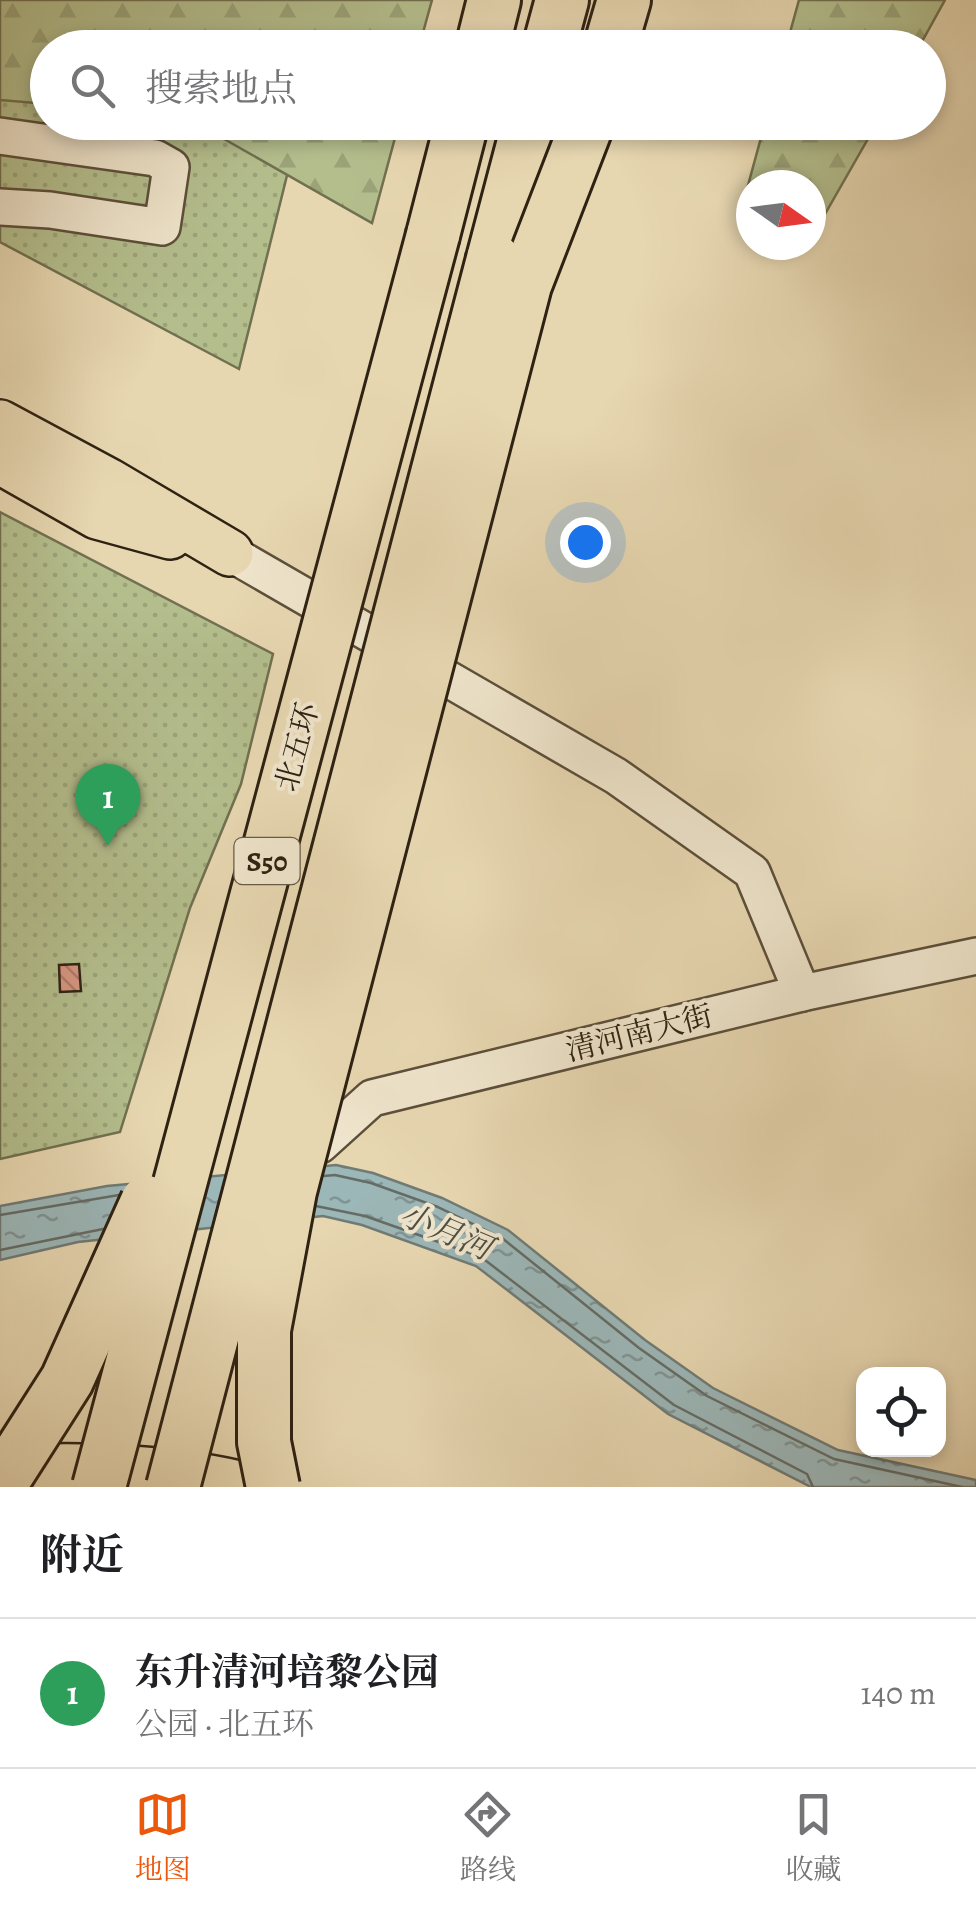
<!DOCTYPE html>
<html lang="zh">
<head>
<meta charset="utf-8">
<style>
  body { margin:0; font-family:Alegreya,"Noto Serif SC",serif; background:#f6f6f6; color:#202124 }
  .controls { position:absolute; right:30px; bottom:30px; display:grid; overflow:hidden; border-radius:20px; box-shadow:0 5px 15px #0003 }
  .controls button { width:90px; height:90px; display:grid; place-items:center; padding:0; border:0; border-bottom:2px solid #e0e0e0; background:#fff; color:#202124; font:50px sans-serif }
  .compass { position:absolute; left:736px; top:170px; width:90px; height:90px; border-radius:50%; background:#fff; box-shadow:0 5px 15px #0003; rotate:104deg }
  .you { position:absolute; left:585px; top:542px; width:35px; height:35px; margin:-25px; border:8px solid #fff; border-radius:50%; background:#1a73e8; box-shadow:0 0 0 15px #1a73e833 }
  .badge { display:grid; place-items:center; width:65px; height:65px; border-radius:50%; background:#ea580c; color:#fff; font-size:32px; font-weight:700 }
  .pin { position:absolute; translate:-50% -82px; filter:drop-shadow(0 2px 5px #0008) }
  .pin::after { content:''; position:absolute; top:52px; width:35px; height:30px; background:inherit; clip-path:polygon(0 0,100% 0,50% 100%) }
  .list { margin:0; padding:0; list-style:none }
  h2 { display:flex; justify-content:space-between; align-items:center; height:130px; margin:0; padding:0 40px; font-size:42px }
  h2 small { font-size:32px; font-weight:400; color:#757577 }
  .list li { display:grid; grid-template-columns:65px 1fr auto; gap:30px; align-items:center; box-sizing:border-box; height:150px; padding:0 40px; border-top:2px solid #e0e0e0 }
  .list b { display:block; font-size:38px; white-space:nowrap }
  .list p { margin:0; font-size:32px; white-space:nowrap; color:#757577 }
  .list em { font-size:32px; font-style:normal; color:#757577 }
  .icon { flex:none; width:55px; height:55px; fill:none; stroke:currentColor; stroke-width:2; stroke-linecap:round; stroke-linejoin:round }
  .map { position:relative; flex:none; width:976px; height:1487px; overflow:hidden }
  .search { position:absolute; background:#fff; box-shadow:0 5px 15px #0003; left:30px; right:30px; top:30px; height:110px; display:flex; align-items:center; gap:25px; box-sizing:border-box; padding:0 35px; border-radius:55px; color:#757577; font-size:38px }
  .sheet { height:280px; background:#fff }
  nav { display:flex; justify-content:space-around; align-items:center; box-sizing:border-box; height:140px; border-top:2px solid #e0e0e0; background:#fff; font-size:28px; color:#757577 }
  nav a { display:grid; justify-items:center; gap:5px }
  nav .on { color:#ea580c }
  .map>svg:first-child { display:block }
  .green { fill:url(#green-dots); stroke:#717050; stroke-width:2.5 }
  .forest { fill:url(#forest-firs); stroke:#717050; stroke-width:2.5 }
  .water { fill:url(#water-ripples); stroke:#707b76; stroke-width:2.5 }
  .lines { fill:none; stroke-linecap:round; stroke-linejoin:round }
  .shore { stroke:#656c66; stroke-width:2.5 }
  .building { fill:url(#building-back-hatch); stroke:#2e2213; stroke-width:2.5 }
  .minor-casing { stroke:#5c4f3a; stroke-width:40 }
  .major-casing { stroke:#2e2213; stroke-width:50 }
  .highway-casing { stroke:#2e2213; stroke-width:58 }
  .minor { stroke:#efe5cc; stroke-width:35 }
  .major { stroke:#e7d7b1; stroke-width:45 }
  .highway { stroke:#e7d7b1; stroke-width:52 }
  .highway-bridge-casing { stroke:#2e2213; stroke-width:58; stroke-linecap:butt }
  .highway-bridge { stroke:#e7d7b1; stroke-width:52 }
  .labels { text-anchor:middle; stroke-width:8; stroke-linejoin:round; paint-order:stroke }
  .shield { fill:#efe5cc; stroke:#685c4a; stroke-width:2.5 }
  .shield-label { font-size:28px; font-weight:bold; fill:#2e2213 }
  .street-label { font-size:30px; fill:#2e2213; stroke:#efe5cc }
  .water-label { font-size:32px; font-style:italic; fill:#4f4f45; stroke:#efe5cc }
</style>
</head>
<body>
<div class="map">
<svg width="976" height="1487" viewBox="0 0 976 1487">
  <defs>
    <pattern id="green-dots" width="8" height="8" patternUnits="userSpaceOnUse" patternTransform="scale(2.5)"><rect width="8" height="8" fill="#b4be8d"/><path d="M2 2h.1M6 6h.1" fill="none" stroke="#9ba379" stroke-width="1.8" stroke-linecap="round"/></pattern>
    <pattern id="forest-firs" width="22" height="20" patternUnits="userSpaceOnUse" patternTransform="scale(2.5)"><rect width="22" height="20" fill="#b4be8d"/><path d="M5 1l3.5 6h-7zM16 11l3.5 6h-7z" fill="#9ba379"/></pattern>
    <pattern id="water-ripples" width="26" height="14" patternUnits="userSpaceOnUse" patternTransform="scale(2.5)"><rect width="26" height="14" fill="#9cb7b8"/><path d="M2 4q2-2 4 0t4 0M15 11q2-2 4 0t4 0" fill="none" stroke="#809494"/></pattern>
    <pattern id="building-back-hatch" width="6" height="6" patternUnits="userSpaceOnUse" patternTransform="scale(2.5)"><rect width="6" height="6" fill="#d99783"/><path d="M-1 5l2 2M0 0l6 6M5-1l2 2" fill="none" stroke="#b07b6a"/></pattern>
  </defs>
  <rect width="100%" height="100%" fill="#e7d7b1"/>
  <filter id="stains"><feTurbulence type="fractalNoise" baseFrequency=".002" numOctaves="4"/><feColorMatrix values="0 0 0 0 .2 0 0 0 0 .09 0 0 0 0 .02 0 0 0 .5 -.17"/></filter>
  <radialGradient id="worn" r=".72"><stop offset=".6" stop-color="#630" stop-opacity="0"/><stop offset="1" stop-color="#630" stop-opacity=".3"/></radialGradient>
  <g class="green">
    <polygon points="0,0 48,48 48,122 300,123 239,369 0,242"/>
    <polygon points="0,512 273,654 241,784 190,908 120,1132 0,1159"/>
  </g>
  <g class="forest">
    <polygon points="0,0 432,0 419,47 48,48 47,104 0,100"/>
    <polygon points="799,0 945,0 919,47 786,47"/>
    <polygon points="196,123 399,123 372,223"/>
    <polygon points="765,123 765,122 877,123 825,214 811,214 811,185 751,185 751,211 741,211"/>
  </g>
  <polygon class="water" points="336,1165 373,1173 442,1198 508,1230 645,1340 713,1388 838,1450 976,1480 976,1487 811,1487 668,1414 476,1266 362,1225 323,1216 78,1242 0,1260 0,1206 107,1186"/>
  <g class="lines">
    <g class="shore">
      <polyline points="324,1176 335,1175 371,1183 438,1207 502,1238 639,1348 707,1396 834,1459 962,1487"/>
      <polyline points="316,1206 365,1216 481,1257 674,1405 807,1474 813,1487"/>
      <polyline points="0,1215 119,1195"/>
      <polyline points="0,1250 103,1229"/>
    </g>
  </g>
  <polygon class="building" points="79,964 81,991 60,992 59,965"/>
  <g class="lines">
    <defs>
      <g id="minor">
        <polyline points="0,136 155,158 171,167 162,227 50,210 0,207"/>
        <polyline points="230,553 616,776 752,872 802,993"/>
        <polyline points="320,1145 372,1098 802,993 976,956"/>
      </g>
      <g id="major">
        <polyline points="0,423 108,481 230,553"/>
        <polyline points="0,461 97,516 170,536"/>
        <path d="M0,1469C77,1464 176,1467 251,1487"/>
      </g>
      <g id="highway">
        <polyline points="482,48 494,0"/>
        <polyline points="549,48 562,0"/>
        <polyline points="610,48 624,0"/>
        <polyline points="433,235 462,122"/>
        <polyline points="493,259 529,122"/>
      </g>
    </defs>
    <use href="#minor" class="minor-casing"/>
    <use href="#major" class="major-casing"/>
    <use href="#highway" class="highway-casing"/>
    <use href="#minor" class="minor"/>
    <use href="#major" class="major"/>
    <use href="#highway" class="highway"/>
    <defs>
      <g id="highway-bridge">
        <polyline points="0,1485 67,1380 147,1202"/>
        <polyline points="99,1487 433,235"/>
        <polyline points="173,1487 493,259"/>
        <polyline points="273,1487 264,1442 264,1330 290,1191 525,285 588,122"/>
      </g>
    </defs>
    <use href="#highway-bridge" class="highway-bridge-casing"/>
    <use href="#highway-bridge" class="highway-bridge"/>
  </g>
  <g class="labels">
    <rect class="shield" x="234.5" y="838" width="65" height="46" rx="8"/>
    <g class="shield-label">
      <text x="267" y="871">S50</text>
    </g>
    <g class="street-label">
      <text transform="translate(297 747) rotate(-75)" y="10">北五环</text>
      <text transform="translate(639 1033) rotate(-14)" y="10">清河南大街</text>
    </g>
    <g class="water-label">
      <text transform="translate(446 1231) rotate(23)" y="11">小月河</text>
    </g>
  </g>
  <rect width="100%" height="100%" filter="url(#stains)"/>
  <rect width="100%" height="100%" fill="url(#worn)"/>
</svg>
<div class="controls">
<button><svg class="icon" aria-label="locate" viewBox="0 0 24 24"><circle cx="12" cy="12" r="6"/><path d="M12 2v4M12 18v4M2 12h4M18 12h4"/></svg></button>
</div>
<svg class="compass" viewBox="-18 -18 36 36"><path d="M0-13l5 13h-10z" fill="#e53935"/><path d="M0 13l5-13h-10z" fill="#757577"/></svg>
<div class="you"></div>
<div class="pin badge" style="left:108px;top:846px;background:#2e9e5b">1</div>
<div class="search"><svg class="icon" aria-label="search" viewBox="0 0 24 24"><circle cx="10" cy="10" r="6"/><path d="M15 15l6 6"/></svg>搜索地点</div>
</div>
<section class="sheet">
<h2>附近<small></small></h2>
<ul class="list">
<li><span class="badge" style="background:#2e9e5b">1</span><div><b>东升清河培黎公园</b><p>公园 · 北五环</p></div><em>140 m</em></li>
</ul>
</section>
<nav>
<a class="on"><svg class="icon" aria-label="map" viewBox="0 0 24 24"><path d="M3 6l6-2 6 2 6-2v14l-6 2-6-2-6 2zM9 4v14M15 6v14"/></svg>地图</a>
<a><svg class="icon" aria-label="directions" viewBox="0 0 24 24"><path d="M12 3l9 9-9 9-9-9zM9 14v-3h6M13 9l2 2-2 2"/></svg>路线</a>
<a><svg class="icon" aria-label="saved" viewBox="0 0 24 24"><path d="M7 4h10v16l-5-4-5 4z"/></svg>收藏</a>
</nav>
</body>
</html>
